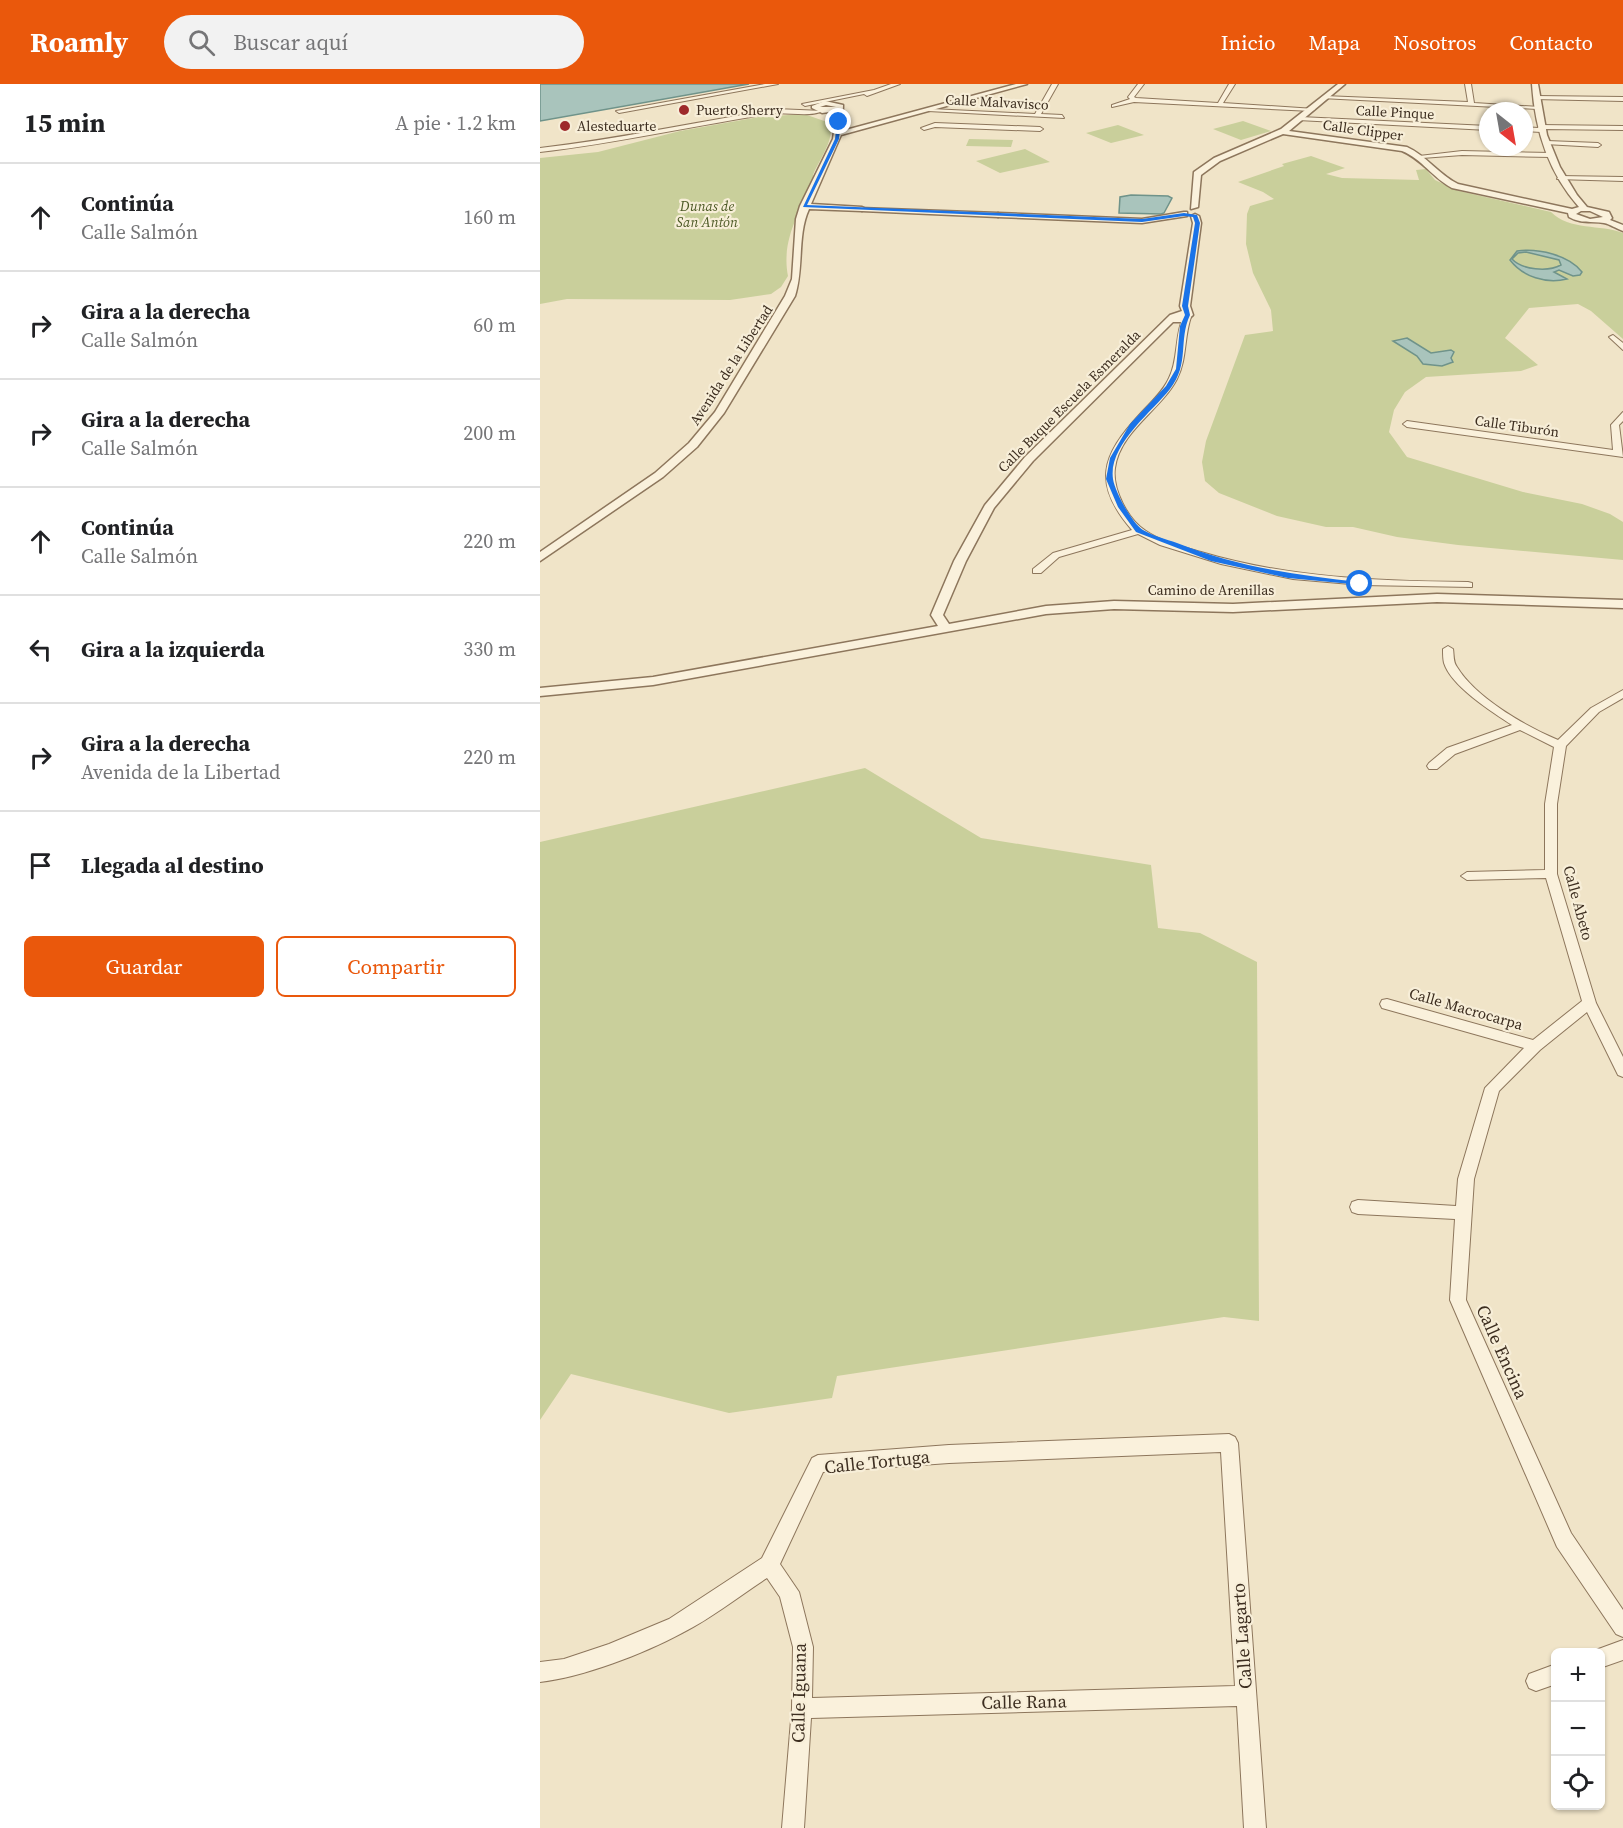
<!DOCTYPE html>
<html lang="es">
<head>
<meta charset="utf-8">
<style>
  body { margin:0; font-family:"Source Serif 4",serif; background:#f2f2f2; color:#202124 }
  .controls { position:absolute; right:18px; bottom:18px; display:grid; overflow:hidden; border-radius:9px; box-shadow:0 2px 4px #0004 }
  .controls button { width:54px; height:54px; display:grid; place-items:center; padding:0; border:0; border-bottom:2px solid #e0e0e0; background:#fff; color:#202124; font:30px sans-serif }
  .compass { position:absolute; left:939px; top:18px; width:54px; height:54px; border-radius:50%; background:#fff; box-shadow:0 2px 4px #0004; rotate:149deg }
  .stop { position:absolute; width:18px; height:18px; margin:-14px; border:4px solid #1a73e8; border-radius:50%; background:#fff }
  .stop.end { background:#1a73e8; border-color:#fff; box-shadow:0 2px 6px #0008 }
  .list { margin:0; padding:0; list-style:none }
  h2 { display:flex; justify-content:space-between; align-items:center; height:78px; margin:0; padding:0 24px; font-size:26px }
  h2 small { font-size:20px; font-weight:400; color:#757577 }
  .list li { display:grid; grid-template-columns:39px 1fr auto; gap:18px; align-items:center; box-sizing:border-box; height:108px; padding:0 24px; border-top:2px solid #e0e0e0 }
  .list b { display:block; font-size:22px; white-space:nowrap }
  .list p { margin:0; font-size:20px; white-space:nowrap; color:#757577 }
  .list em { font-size:20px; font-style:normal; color:#757577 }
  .actions { display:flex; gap:12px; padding:18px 24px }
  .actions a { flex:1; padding:14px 0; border:2px solid #ea580c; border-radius:9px; text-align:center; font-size:21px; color:#ea580c }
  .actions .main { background:#ea580c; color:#fff }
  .icon { flex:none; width:33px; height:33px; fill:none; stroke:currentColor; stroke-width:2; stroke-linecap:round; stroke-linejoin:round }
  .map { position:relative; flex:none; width:1083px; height:1744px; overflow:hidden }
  header { display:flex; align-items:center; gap:36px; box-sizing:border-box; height:84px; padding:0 30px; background:#ea580c; color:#fff }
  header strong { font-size:28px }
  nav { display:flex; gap:33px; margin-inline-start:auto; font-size:21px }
  .search { width:420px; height:54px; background:#f2f2f2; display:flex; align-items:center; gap:15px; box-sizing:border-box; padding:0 21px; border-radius:33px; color:#757577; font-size:22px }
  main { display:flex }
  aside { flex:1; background:#fff }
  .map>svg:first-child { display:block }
  .green { fill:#c9cf9b }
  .water { fill:#a9c4bc; stroke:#6f938a; stroke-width:1.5; fill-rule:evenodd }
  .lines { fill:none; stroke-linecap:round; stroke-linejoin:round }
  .pedestrian-casing { stroke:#8d765c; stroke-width:3 }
  .minor-casing { stroke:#8d765c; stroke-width:2 }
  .tertiary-casing { stroke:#8d765c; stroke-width:3 }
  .pedestrian { fill:#faf1dc; fill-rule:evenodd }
  .minor { fill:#faf1dc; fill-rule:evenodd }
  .tertiary { fill:#faf1dc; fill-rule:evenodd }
  .route { fill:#1a73e8 }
  .poi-dot { fill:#9e2a2b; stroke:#f7eed8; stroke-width:2 }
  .labels { text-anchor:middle; stroke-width:4.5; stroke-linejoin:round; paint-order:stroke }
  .far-street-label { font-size:14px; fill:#3d2e20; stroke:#f7eed8 }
  .far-poi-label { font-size:14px; fill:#3d2e20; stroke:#f7eed8; text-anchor:start }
  .far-park-label { font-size:14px; font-style:italic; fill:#4d5a26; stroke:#f7eed8 }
  .street-label { font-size:15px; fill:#3d2e20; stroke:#f7eed8 }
  .near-street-label { font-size:18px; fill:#3d2e20; stroke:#f7eed8 }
</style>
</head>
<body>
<header>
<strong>Roamly</strong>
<div class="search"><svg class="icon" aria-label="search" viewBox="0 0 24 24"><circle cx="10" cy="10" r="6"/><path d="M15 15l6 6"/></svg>Buscar aquí</div>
<nav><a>Inicio</a><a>Mapa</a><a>Nosotros</a><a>Contacto</a></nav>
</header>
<main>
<aside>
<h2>15 min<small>A pie · 1.2 km</small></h2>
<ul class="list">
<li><svg class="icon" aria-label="ahead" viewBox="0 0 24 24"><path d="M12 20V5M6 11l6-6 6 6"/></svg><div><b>Continúa</b><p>Calle Salmón</p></div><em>160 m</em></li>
<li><svg class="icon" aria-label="right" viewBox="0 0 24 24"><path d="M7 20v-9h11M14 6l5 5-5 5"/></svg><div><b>Gira a la derecha</b><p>Calle Salmón</p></div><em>60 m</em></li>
<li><svg class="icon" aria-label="right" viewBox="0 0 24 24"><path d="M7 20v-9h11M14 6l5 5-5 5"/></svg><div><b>Gira a la derecha</b><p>Calle Salmón</p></div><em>200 m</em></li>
<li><svg class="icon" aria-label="ahead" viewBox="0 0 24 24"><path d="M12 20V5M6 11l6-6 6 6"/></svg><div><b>Continúa</b><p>Calle Salmón</p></div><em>220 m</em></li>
<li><svg class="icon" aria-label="left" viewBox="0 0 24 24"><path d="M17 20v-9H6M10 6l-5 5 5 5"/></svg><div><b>Gira a la izquierda</b></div><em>330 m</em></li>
<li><svg class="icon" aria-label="right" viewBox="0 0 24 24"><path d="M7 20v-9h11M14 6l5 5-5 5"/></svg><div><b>Gira a la derecha</b><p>Avenida de la Libertad</p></div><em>220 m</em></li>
<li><svg class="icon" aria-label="arrive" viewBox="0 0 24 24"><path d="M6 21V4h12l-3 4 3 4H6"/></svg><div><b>Llegada al destino</b></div></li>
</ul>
<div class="actions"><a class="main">Guardar</a><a>Compartir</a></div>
</aside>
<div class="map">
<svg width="1083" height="1744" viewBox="0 0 1083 1744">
  <rect width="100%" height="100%" fill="#f0e4c8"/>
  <g class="green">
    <path d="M264,30L290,39C295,56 279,76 273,91L275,97C259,127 241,157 248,192L241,203L231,210L190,216L27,215L0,220V74L58,68L140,47L219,33Z"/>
    <polygon points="703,37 731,47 701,56 673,45"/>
    <polygon points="578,41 604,51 571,59 546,49"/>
    <polygon points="429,55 473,56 471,63 426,62"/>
    <polygon points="485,65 510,78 460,89 436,77"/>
    <path d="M771,72L805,84L786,90L802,94L879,96L876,86L886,85L895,96L919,107L1011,128C1030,147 1060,140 1083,149V255L1051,227L1038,220L989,224L965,254L998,281L981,287L886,293L865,308L854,326L849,348L867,373L983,408L1042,420L1070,430L1083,438V476L918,461L857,453L813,443H786L737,432L679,409L665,397L662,378L666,357L705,251L733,247L731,226L713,189L706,160L707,130L710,122L734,115L723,108L698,98L744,82L742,80Z"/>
    <polygon points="325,684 441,754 611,781 618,844 660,849 717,878 719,1237 684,1233 297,1292 292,1314 189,1329 31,1290 0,1336 0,758"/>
  </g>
  <g class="water">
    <polygon points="0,0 209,0 0,37"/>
    <polygon points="591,111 628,112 632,114 624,129 621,130 579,129 580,113"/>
    <path d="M977,167C998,164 1029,171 1042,188L1040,191L1033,192L1019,186L1014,188L1027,195C1006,200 983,193 970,176ZM986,168L1019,176L1021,181C1008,188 982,186 972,175L978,169Z"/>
    <polygon points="867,254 891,269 911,266 914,268 911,274 913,278 902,282 883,280 877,272 853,257"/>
  </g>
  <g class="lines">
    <defs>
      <polygon id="pedestrian" points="320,124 458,129 461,131 458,133 322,127"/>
      <g id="minor">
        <polygon points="225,0 238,0 79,29 76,27"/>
        <polygon points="351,0 360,0 327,12 324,10 265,22 262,20 334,6"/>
        <polygon points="512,0 518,0 501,30 522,31 524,34 388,27 391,25 495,30"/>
        <polygon points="598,0 604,0 594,13 596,14 678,19 689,0 695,0 683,19 775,25 772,27 594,18 572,23 572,21 590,15 588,13"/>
        <polygon points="925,0 931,0 934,19 1000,23 997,25 781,14 784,12 928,18"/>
        <polygon points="996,12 1083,13 1083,17 994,15"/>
        <path d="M236,25L283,27C268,34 245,27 228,30C152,42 77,59 0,68V64C79,55 157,38 236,25Z"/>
        <polygon points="760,33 948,42 948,46 758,36"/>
        <polygon points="395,39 500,43 503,45 500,47 395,43 384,46 381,44"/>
        <polygon points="1000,41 1083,42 1083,46 1003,45 1001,48 984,47 984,43 998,44"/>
        <polygon points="1007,57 1058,59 1061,61 1058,63 1005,60"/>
        <polygon points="922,67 1011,69 1014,71 1011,73 922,71 882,74 879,72"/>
        <polygon points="1019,92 1083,93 1083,97 1017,95"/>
        <path d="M644,231L651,233C644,253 647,276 637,295C621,326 580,347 575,384C572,405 588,436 606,447C622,458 643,463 661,468C748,494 838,497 928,498L932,499V503L822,501L753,495L681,480L620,461L598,450L519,473L501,489H493V485L513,469L592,446C552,400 561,372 600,330C610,319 623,308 629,294C639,274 634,251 644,231Z"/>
        <polygon points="1073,251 1083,259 1083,266 1069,253"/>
        <polygon points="1083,328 1083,337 1079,341 1083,373 867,343 863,340 867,337 1073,366 1071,341"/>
        <path d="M908,562L913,565C914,571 913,578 917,583C936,614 985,642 1018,656L1051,624L1083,606V614L1059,628L1026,662L1017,720V790L1056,919L1083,973V993L1078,991L1047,928L1000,966L959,1007L934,1095L926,1216L1031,1449L1083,1526V1553L1076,1550L1017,1463L910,1216L915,1135L818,1130L812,1128L810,1123L812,1118L818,1116L916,1122L918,1095L945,1004L984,964L842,924L840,920L842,916L847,915L993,956L1042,917L1006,794L927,796L921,792L927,788L1005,786V720L1014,663L980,646L915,670L897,685H889L887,682L889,679L907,664L972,641C952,628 911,602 904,579C903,575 903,570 903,565Z"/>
        <path d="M689,1350L695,1353L698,1359L726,1744H704L697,1622L271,1634L264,1744H242L252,1624L253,1563L240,1513L227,1494C199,1512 172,1534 142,1549C103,1570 43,1593 0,1598V1578L24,1575L69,1560L129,1535L222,1474L272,1374L278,1371L409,1361ZM681,1368L695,1602L272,1614L273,1563L259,1508L240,1480L283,1388L409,1379Z"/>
        <polygon points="1083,1556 1083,1576 1060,1584 1060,1568 1053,1567"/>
        <polygon points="1016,1580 1016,1600 996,1607 989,1604 986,1597 989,1590"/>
      </g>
      <g id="tertiary">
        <path d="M476,0H487L301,51L271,120L322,123L326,125L322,127L269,125C257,151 264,184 255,212L184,329L157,363L123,393L0,477V468L115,389L149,359L175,328L245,212L252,195L256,135L260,122L293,55L297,27L282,29L272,24V22L285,17L303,21L302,47ZM286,21L296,23H280Z"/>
        <path d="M798,0H805L749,47L867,63C887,72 898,90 918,100L1032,125L1039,123C1008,88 995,46 992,0H998L1007,51L1020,83L1037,111L1047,123L1069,128L1072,134L1070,136L1083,141V147C1077,145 1070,140 1064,139C1051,137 1041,140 1029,133L1028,129L912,104C893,94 882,75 862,67L743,50L680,77L661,91L658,123L651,125L654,88L674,74L741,45ZM1041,127H1050L1063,133L1050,135L1036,130Z"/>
        <polygon points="644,128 647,128 647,132 602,139 458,133 454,131 458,129 602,135"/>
        <polygon points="655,130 659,132 661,139 650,222 653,231 645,238 633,238 493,377 454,424 426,477 403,531 409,540 506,522 574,517 693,520 897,510 1083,516 1083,524 897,518 693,528 574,525 506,530 113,601 0,612 0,604 113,593 398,542 391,531 414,477 445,421 485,373 630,231 642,227 640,222 653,139 651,132"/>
      </g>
    </defs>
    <use href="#pedestrian" class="pedestrian-casing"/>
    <use href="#minor" class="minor-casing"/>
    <use href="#tertiary" class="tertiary-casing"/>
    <use href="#pedestrian" class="pedestrian"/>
    <use href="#minor" class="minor"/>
    <use href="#tertiary" class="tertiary"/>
  </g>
  <path class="route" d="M299,36L301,38L299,55L267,121L602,135L644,129L657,131L660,139L648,222L650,231C638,257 650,279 630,305C612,328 568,361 573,395C575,408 592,439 603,446C613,452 626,455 637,459C698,483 755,491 820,498L822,501L748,494L671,477L596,448L578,423L566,395L570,374L590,340L626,302L636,285L640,242L645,231L642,222L655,139L653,133L644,132L602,138L263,123L295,55L297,38Z"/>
  <g class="poi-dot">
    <circle cx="144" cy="26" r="6"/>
    <circle cx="25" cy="42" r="6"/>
  </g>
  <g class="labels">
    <g class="far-street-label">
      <text transform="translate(457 18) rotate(3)" y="5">Calle Malvavisco</text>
      <text transform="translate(855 28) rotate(3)" y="5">Calle Pinque</text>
      <text transform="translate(823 46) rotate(8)" y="5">Calle Clipper</text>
      <text transform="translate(191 281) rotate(-57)" y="5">Avenida de la Libertad</text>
      <text transform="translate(529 317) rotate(-45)" y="5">Calle Buque Escuela Esmeralda</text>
      <text transform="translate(977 342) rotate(8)" y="5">Calle Tiburón</text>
      <text x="671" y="511">Camino de Arenillas</text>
    </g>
    <g class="far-poi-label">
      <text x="156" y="31">Puerto Sherry</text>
      <text x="37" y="47">Alesteduarte</text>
    </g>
    <g class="far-park-label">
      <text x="167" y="127">Dunas de<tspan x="167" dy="16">San Antón</tspan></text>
    </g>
    <g class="street-label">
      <text transform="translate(1038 819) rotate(75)" y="5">Calle Abeto</text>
      <text transform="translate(926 925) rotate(16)" y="5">Calle Macrocarpa</text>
    </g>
    <g class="near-street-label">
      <text transform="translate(962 1268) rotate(66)" y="6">Calle Encina</text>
      <text transform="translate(337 1378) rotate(-6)" y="6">Calle Tortuga</text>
      <text transform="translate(702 1552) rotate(-94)" y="6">Calle Lagarto</text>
      <text transform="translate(259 1609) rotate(-89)" y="6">Calle Iguana</text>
      <text transform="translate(484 1618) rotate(-1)" y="6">Calle Rana</text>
    </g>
  </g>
</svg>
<div class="controls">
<button>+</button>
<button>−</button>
<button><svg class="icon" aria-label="locate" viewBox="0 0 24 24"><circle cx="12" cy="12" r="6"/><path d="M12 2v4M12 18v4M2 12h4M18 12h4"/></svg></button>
</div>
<svg class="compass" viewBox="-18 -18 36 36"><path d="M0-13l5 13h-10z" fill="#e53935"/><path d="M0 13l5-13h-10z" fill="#757577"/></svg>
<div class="stop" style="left:820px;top:500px"></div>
<div class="stop end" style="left:299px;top:38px"></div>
</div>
</main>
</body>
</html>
